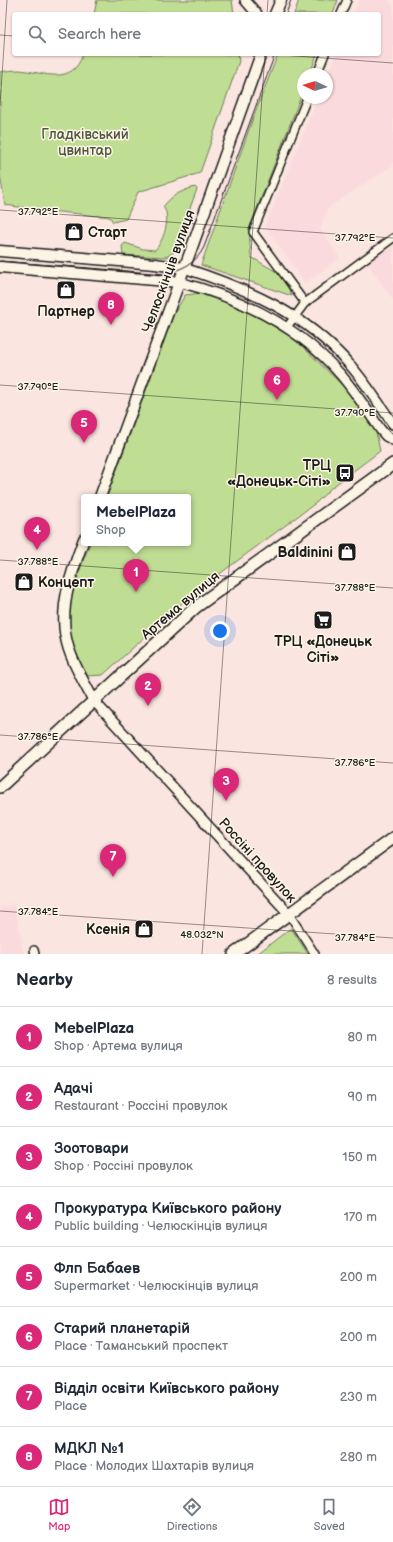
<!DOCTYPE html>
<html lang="en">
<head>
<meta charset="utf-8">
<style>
  body { margin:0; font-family:"Balsamiq Sans",sans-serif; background:#f6f6f7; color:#1f2937 }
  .compass { position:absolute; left:297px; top:68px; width:36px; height:36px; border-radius:50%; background:#fff; box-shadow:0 1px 3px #0004; rotate:274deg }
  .you { position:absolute; left:220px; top:631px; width:14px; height:14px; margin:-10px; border:3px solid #fff; border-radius:50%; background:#1a73e8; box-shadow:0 0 0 6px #1a73e833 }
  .badge { display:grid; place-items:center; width:26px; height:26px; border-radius:50%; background:#db2777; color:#fff; font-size:13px; font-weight:700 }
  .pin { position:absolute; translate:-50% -33px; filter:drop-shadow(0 1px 2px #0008) }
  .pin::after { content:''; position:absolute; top:21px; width:14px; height:12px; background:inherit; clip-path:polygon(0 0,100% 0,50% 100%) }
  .popup { position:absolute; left:81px; top:494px; width:110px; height:52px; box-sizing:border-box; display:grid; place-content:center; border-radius:4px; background:#fff; filter:drop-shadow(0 1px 3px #0005); font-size:13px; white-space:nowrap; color:#747a83 }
  .popup b { font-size:15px; color:#1f2937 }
  .popup::after { content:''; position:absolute; left:50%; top:100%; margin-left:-8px; border:8px solid transparent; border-top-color:#fff }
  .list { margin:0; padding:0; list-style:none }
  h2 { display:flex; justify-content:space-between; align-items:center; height:52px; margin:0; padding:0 16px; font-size:17px }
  h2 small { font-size:13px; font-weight:400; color:#747a83 }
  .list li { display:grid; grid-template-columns:26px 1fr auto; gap:12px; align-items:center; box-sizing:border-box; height:60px; padding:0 16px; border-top:1px solid #e0e1e3 }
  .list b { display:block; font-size:15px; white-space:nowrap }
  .list p { margin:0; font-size:13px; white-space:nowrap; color:#747a83 }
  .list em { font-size:13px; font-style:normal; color:#747a83 }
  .icon { flex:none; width:22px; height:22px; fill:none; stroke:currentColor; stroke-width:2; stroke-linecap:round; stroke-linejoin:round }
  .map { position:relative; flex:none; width:393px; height:954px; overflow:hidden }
  .search { position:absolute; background:#fff; box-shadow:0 1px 3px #0004; left:12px; right:12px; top:12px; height:44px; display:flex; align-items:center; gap:10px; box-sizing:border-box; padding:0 14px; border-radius:4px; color:#747a83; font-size:15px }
  .sheet { height:532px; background:#fff }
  nav { display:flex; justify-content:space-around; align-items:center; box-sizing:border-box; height:56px; border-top:1px solid #e0e1e3; background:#fff; font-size:11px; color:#747a83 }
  nav a { display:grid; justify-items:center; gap:2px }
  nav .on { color:#db2777 }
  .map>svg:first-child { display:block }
  .built { fill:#fbdadd }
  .green { fill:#c0dd94; stroke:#6e7c58 }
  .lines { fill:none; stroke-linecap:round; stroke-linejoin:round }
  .minor-casing { stroke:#1c1c1c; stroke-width:10 }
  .tertiary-casing { stroke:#1c1c1c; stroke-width:12 }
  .secondary-casing { stroke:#1c1c1c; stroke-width:13 }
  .primary-casing { stroke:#1c1c1c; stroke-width:14 }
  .minor { stroke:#fcf5e5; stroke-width:7 }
  .tertiary { stroke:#fcf5e5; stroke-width:9 }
  .secondary { stroke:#fcf5e5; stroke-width:10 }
  .primary { stroke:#fcf5e5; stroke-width:11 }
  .tram { stroke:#1c1c1c; stroke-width:1 }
  .ticks { fill:none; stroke:#1c1c1c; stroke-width:1; stroke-opacity:0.45 }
  .labels { text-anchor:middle; stroke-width:3; stroke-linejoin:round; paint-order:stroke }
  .park-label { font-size:14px; fill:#4d5640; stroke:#fcf5e5 }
  .poi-label { font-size:14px; font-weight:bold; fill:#1c1c1c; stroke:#fcf5e5; text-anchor:end }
  .street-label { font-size:14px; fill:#1c1c1c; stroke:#fcf5e5 }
  .ticks-label { font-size:10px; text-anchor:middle; fill:#1c1c1c; stroke:#fcf5e5; stroke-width:3; stroke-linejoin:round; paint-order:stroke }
</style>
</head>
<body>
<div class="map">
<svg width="393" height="954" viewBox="0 0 393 954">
  <rect width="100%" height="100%" fill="#fbe5e0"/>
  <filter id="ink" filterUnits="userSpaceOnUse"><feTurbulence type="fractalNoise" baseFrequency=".025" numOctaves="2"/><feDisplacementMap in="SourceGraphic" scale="8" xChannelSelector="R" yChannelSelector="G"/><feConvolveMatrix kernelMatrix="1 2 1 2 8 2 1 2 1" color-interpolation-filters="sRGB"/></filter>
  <g filter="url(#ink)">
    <g class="built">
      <polygon points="359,0 389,0 393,7 393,165 328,208 320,229 340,258 305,283 265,226 318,98 327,98 327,77 337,54 379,54 379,14 353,14"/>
      <polygon points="393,244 393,300 367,263"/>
      <polygon points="14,903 24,954 0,954 0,905 2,908"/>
    </g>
    <g class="green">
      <polygon points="97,0 232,0 234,14 94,14"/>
      <polygon points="299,0 338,0 333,14 294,14"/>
      <path d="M83,54H238L239,61L200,173L138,192L126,219L113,222L110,217L39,210L5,205L0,175V72C6,71 13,70 19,70C44,72 72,87 83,54Z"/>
      <polygon points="278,54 317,54 310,74 303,74 303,91 249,229 251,257 282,275 292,296 201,265 253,118"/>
      <path d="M195,187L197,189L174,252L166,257L123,255L122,246L125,243L143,249L155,250C163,242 172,217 163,207C172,195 181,191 195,187Z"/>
      <path d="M202,293L229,303L251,313L276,326L294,338L347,390L376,432L380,451L331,488L317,502L191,595L103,675L88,676C83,667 75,656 72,646C61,611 78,575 90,543H188V497H107L174,314L185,295Z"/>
      <polygon points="291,928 308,954 257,954"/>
    </g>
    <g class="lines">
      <defs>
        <g id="minor">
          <polyline points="341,14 347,0"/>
          <polyline points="317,74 325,54"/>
          <polyline points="305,303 253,232 307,98"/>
          <polyline points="287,327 305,303 393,238"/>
          <polyline points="289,914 315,954"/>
          <polyline points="34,950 35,954"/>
        </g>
        <g id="tertiary">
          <polyline points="245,0 257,14"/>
          <path d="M184,268C248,289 305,313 350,365C366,383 379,404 393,424"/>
          <path d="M179,282C241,298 298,325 341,375C355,392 368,411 380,429L386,436L393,440"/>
          <polyline points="94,701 289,914"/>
        </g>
        <g id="secondary">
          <polyline points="275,14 281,0"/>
          <polyline points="0,251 155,264 184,268"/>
          <polyline points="0,267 179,282"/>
          <polyline points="100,497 191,250 261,54"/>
          <path d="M84,539C70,576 55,616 71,655C77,671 86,686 94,701"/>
        </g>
        <g id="primary">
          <polyline points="0,787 196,607 393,464"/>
          <polyline points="234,954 393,838"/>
        </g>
      </defs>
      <use href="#minor" class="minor-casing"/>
      <use href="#tertiary" class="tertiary-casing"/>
      <use href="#secondary" class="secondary-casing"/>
      <use href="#primary" class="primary-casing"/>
      <use href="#minor" class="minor"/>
      <use href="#tertiary" class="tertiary"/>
      <use href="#secondary" class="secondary"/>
      <use href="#primary" class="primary"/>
      <g class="tram">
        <polyline points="286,14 291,0"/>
        <path d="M0,261L165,274C183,268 195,265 204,247L275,54"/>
      </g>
    </g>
  </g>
  <path class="ticks" d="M267,14L268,0M0,35L14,36M268,54L393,63M0,106L7,0M0,210L393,238M0,385L393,413M0,560L393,588M0,735L393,763M0,911L393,938M202,954L265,54"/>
  <defs>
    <symbol id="shop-square" viewBox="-11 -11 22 22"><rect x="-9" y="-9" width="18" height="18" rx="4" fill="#1c1c1c" stroke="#fcf5e5"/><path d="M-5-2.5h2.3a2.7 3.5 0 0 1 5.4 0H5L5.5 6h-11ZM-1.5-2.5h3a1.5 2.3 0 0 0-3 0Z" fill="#fff"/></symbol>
    <symbol id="bus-square" viewBox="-11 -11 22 22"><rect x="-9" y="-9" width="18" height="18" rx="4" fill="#1c1c1c" stroke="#fcf5e5"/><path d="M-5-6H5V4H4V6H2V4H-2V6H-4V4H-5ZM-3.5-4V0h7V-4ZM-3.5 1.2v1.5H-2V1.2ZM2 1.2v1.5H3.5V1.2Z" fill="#fff"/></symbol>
    <symbol id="supermarket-square" viewBox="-11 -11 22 22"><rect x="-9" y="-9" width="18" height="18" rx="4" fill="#1c1c1c" stroke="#fcf5e5"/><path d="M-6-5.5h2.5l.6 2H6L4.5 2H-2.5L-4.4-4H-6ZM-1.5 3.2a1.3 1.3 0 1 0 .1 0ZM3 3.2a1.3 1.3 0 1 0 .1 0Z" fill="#fff"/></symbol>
  </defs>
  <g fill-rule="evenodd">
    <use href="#shop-square" x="63" y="221" width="22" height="22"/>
    <use href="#shop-square" x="55" y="279" width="22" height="22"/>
    <use href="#bus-square" x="334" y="462" width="22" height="22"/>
    <use href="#shop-square" x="336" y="541" width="22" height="22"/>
    <use href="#shop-square" x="13" y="571" width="22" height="22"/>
    <use href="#supermarket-square" x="312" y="609" width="22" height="22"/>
    <use href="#shop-square" x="133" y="918" width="22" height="22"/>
  </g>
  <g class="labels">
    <g class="park-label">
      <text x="85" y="139">Гладківський<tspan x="85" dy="16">цвинтар</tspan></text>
    </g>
    <g class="poi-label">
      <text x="88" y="237" text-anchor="start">Старт</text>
      <text x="66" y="316" text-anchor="middle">Партнер</text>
      <text x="331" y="470">ТРЦ<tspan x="331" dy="16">«Донецьк-Сіті»</tspan></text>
      <text x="333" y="557">Baldinini</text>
      <text x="38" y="587" text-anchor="start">Концепт</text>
      <text x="323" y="646" text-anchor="middle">ТРЦ «Донецьк<tspan x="323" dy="16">Сіті»</tspan></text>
      <text x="130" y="934">Ксенія</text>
    </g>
    <g class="street-label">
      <text transform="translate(168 271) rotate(-70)" y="5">Челюскінців вулиця</text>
      <text transform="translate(180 605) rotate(-40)" y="5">Артема вулиця</text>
      <text transform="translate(258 860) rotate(48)" y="5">Россіні провулок</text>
    </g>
  </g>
  <g class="ticks-label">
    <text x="38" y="215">37.792°E</text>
    <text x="355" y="241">37.792°E</text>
    <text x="38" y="390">37.790°E</text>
    <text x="355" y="416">37.790°E</text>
    <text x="38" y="565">37.788°E</text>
    <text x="355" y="591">37.788°E</text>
    <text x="38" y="740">37.786°E</text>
    <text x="355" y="766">37.786°E</text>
    <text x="38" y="915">37.784°E</text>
    <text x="202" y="938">48.032°N</text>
    <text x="355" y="941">37.784°E</text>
  </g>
</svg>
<svg class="compass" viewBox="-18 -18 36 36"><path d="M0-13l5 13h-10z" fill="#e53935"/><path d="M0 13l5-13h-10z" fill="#747a83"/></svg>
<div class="you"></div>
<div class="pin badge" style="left:136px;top:592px">1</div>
<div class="popup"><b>MebelPlaza</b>Shop</div>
<div class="pin badge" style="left:148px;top:706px">2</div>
<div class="pin badge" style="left:226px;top:801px">3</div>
<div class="pin badge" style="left:37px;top:550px">4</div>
<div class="pin badge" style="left:84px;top:443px">5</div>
<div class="pin badge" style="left:277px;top:400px">6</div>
<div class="pin badge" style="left:113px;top:877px">7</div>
<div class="pin badge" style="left:111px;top:325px">8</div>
<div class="search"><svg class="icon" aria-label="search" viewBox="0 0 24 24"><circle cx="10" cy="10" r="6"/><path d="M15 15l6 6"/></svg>Search here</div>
</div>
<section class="sheet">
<h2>Nearby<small>8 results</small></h2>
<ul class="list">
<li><span class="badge">1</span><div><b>MebelPlaza</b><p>Shop · Артема вулиця</p></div><em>80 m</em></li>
<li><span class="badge">2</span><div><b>Адачі</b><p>Restaurant · Россіні провулок</p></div><em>90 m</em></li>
<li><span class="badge">3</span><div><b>Зоотовари</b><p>Shop · Россіні провулок</p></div><em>150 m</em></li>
<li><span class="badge">4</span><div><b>Прокуратура Київського району</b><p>Public building · Челюскінців вулиця</p></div><em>170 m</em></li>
<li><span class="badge">5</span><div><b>Флп Бабаев</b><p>Supermarket · Челюскінців вулиця</p></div><em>200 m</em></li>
<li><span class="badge">6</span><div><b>Старий планетарій</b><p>Place · Таманський проспект</p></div><em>200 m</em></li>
<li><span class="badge">7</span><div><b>Відділ освіти Київського району</b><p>Place</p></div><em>230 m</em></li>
<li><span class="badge">8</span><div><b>МДКЛ №1</b><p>Place · Молодих Шахтарів вулиця</p></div><em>280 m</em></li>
</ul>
</section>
<nav>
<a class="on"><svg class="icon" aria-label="map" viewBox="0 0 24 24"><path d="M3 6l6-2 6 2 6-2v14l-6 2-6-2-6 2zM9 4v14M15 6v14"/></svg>Map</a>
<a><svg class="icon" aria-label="directions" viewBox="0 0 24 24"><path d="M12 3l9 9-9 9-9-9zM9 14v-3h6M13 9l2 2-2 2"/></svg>Directions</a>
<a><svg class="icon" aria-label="saved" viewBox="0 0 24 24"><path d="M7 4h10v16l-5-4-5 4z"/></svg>Saved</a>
</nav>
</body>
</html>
